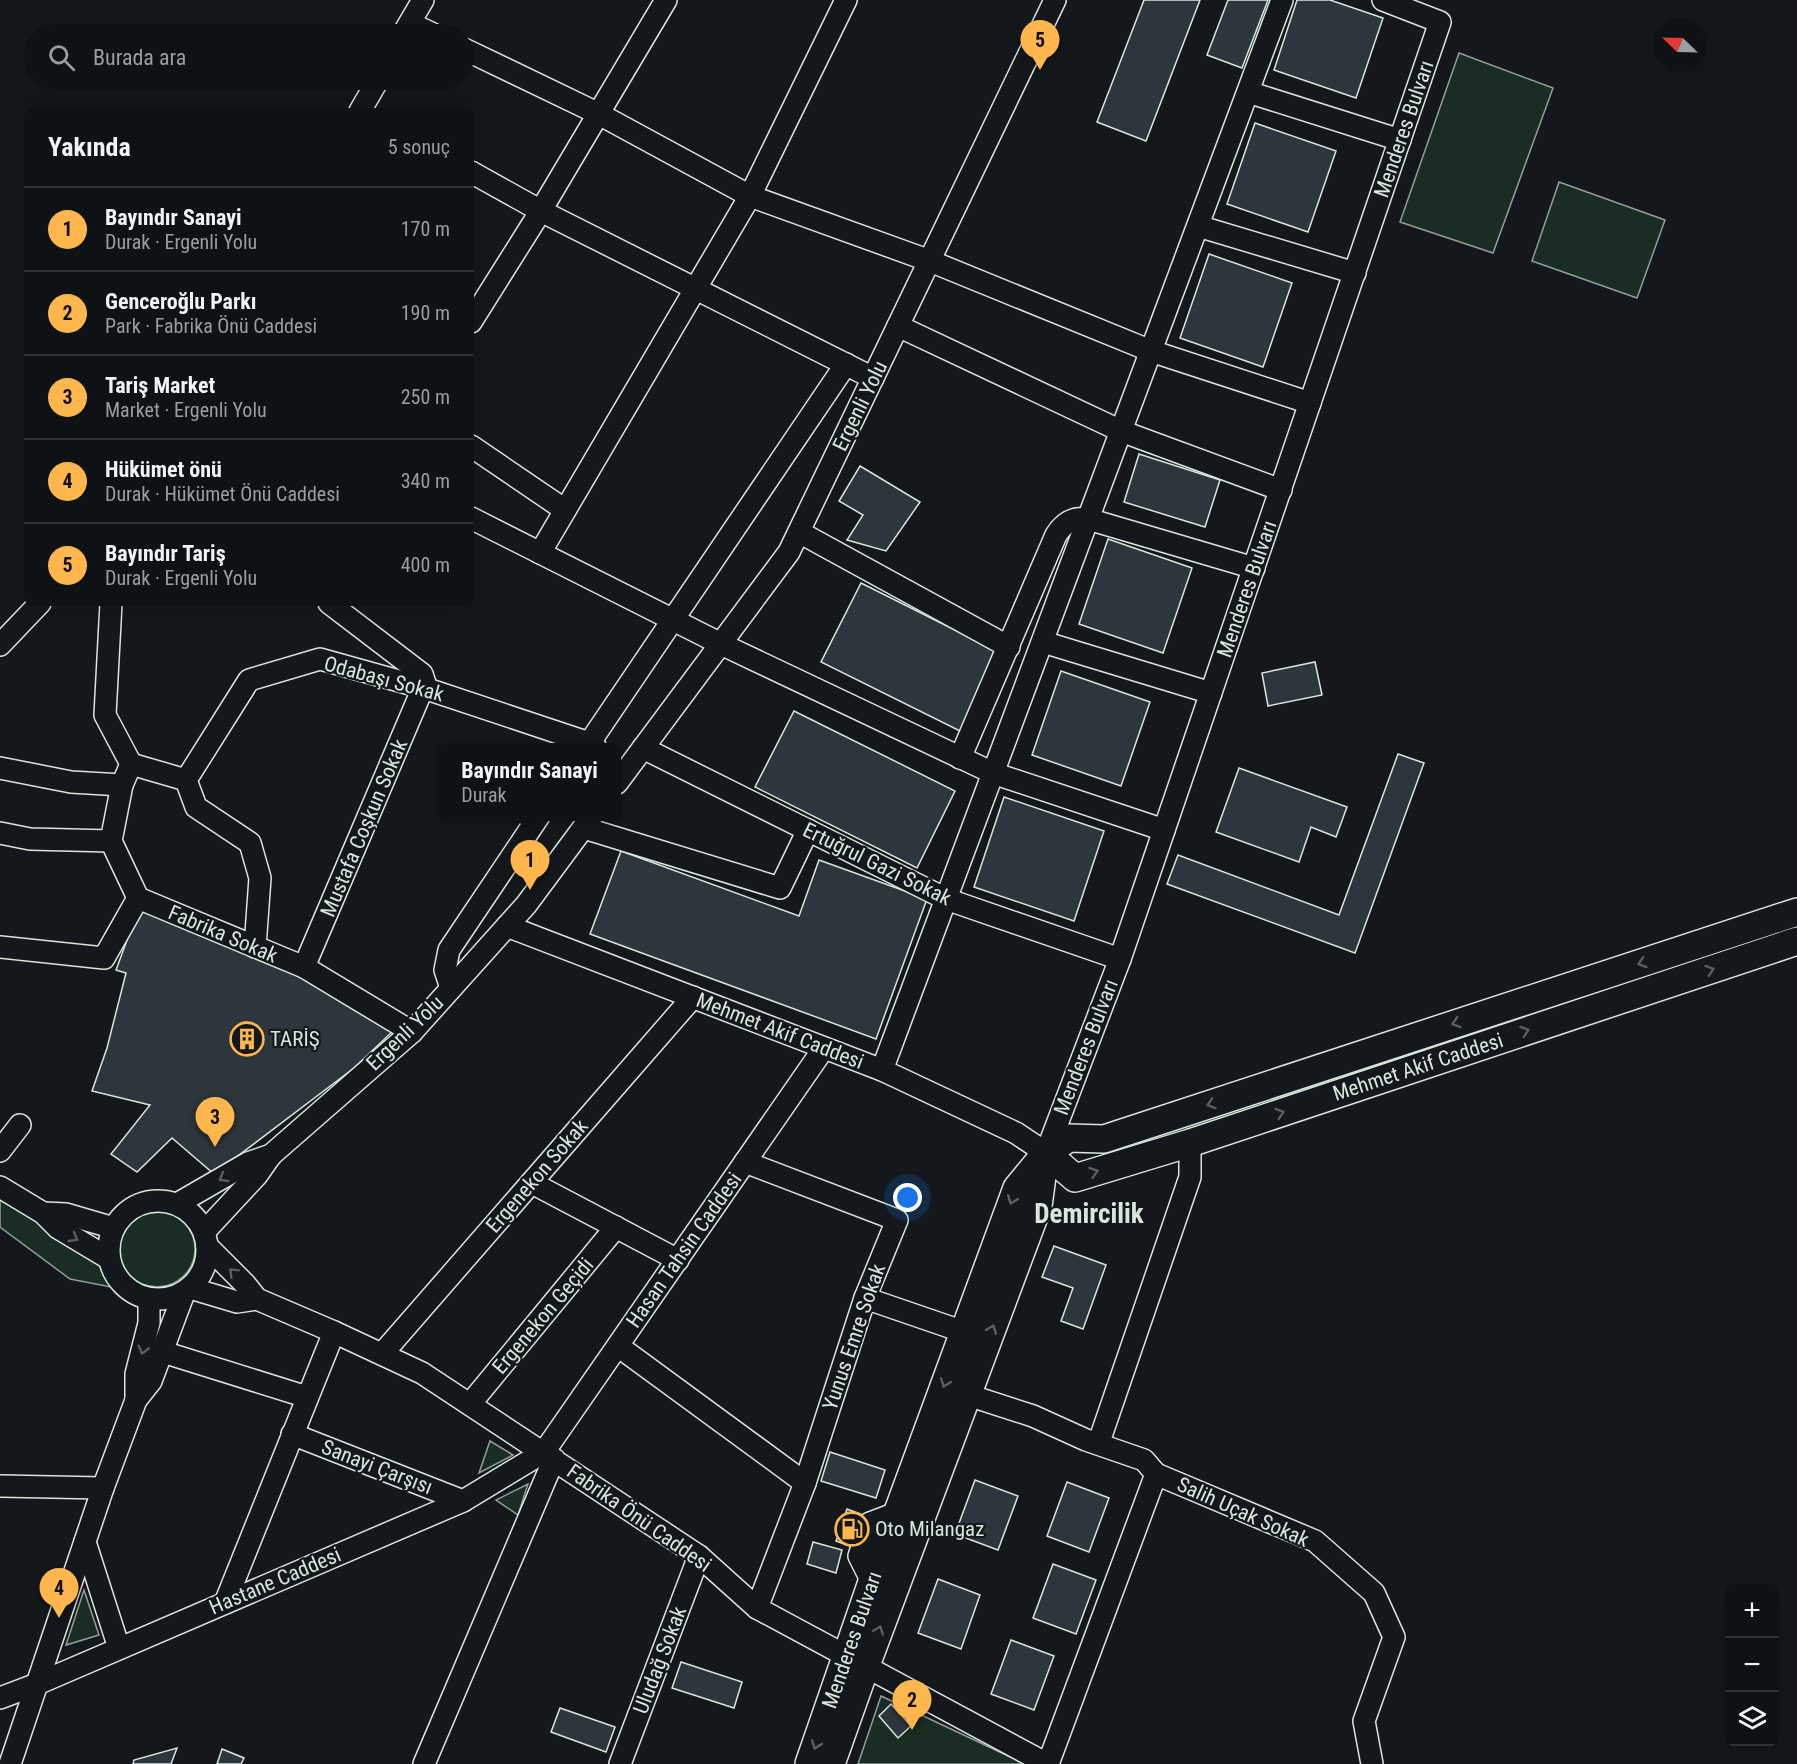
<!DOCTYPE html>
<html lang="tr">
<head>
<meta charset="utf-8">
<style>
  body { margin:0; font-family:"Roboto Condensed",sans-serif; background:#181b1e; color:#f1f3f6 }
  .controls { position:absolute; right:18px; bottom:18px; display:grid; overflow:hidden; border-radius:9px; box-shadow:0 6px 24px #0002 }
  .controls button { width:54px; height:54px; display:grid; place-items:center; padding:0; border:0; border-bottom:2px solid #2f3234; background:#0f1215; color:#f1f3f6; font:30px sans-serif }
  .compass { position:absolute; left:1653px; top:18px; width:54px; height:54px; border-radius:50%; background:#0f1215; box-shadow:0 6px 24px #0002; rotate:293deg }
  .you { position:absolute; left:908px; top:1198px; width:21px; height:21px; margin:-15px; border:4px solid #fff; border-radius:50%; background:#1a73e8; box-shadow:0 0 0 9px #1a73e833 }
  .badge { display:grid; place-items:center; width:39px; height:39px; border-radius:50%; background:#ffb74d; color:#111; font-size:20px; font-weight:700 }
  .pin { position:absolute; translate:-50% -50px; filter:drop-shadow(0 2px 3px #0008) }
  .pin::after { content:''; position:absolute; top:32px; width:21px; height:18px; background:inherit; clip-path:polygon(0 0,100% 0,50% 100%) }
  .popup { position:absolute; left:438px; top:743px; width:183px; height:78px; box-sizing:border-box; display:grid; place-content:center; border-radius:9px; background:#0f1215; filter:drop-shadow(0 2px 4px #0005); font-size:20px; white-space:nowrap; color:#9b9ea0 }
  .popup b { font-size:22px; color:#f1f3f6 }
  .popup::after { content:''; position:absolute; left:50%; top:100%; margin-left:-12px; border:12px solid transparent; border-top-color:#0f1215 }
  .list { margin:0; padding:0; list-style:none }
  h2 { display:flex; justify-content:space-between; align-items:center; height:78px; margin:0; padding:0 24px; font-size:26px }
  h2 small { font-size:20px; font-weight:400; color:#9b9ea0 }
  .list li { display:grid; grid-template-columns:39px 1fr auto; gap:18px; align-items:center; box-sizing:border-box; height:84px; padding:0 24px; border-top:2px solid #2f3234 }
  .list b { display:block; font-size:22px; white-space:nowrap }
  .list p { margin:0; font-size:20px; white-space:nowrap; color:#9b9ea0 }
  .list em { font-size:20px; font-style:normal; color:#9b9ea0 }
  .icon { flex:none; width:33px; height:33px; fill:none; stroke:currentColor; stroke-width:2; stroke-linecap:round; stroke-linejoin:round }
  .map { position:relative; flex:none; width:1797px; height:1764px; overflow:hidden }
  .search { position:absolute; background:#0f1215; box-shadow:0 6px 24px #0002; left:24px; top:24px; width:450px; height:66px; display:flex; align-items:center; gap:15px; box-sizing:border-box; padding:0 21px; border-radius:33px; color:#9b9ea0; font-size:22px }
  .panel { position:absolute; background:#0f1215; box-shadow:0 6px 24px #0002; left:24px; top:108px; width:450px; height:498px; border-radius:9px }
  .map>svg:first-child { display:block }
  .green { fill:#1a2d24; stroke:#939e99; stroke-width:1.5 }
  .building { fill:#2c363c; stroke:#d8e6dc; stroke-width:1.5 }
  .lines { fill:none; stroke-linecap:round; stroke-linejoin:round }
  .minor-casing { stroke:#d8e6dc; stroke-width:24 }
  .major-casing { stroke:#d8e6dc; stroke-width:30 }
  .minor { stroke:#14181c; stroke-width:21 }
  .major { stroke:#14181c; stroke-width:27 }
  .oneway { stroke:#59605f }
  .labels { text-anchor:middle; stroke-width:4.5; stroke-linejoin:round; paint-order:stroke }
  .street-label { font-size:21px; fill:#d8e6dc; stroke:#14181c }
  .poi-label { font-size:21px; fill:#d8e6dc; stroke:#14181c; text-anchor:start }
  .district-label { font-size:27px; font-weight:bold; fill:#d8e6dc; stroke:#14181c }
</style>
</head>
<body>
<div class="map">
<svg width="1797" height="1764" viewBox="0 0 1797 1764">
  <rect width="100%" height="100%" fill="#14181c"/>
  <g class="green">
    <polygon points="1459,53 1553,88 1493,253 1400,222"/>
    <polygon points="1559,182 1665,220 1637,298 1532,261"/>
    <polygon points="0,1197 87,1249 116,1288 70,1279 0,1227"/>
    <circle cx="157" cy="1249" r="38"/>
    <polygon points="490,1441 513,1455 479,1473"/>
    <polygon points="528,1484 518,1515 496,1500"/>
    <polygon points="84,1590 99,1635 66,1645"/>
    <polygon points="881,1696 1025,1764 858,1764"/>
  </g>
  <g class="building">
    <polygon points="1144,0 1200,0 1146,141 1097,122"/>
    <polygon points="1228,0 1268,0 1242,68 1207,55"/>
    <polygon points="1297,0 1330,0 1383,18 1356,98 1274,70"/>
    <polygon points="1255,123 1336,151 1308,232 1227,204"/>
    <polygon points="1209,254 1292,283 1263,367 1180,338"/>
    <polygon points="1139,454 1220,480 1205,527 1124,502"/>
    <polygon points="860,466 920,502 886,551 847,540 863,515 839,501"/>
    <polygon points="1108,539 1192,568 1163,653 1079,624"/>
    <polygon points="861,583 1001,653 962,732 821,662"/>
    <polygon points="1315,662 1322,695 1268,706 1262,673"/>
    <polygon points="1061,671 1150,702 1121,786 1032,755"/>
    <polygon points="794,711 955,791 917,868 755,787"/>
    <polygon points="1398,754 1424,763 1355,953 1167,884 1178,855 1339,915"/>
    <polygon points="1239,768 1347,807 1336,837 1311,827 1299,862 1216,832"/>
    <polygon points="1004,797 1104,831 1074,921 974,887"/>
    <polygon points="621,851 799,916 819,860 927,899 876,1039 590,934"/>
    <polygon points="140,905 275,962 393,1031 354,1068 214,1174 172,1138 137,1172 111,1154 150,1105 92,1091 107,1048 126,973 116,970"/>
    <polygon points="1054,1246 1106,1265 1083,1329 1061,1321 1073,1288 1042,1277"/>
    <polygon points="830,1452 885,1470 876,1498 821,1481"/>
    <polygon points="975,1480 1018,1496 998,1550 955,1534"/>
    <polygon points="1067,1482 1109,1498 1089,1552 1047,1536"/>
    <polygon points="847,1509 863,1515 852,1547 836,1541"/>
    <polygon points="813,1542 842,1550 836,1573 807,1564"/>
    <polygon points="1053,1564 1096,1580 1076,1634 1033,1618"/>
    <polygon points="938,1579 980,1595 961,1649 918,1633"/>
    <polygon points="1011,1640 1054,1656 1034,1710 991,1694"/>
    <polygon points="681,1662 742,1682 734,1708 672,1688"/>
    <polygon points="891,1704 911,1726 898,1738 879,1716"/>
    <polygon points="560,1708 615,1727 606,1752 551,1732"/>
    <polygon points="177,1748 171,1764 133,1764 134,1760"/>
    <polygon points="222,1749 244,1758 241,1764 217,1764"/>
  </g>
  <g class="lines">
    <defs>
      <g id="minor">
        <polyline points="410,23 433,34"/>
        <polyline points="403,34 423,0"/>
        <polyline points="464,49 599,114 750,196 930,261 1151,351 1310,403"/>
        <polyline points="1248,92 1400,140"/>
        <polyline points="360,111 378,80"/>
        <polyline points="471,172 541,211 873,378"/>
        <polyline points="1198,226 1355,273"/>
        <polyline points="471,322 537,217 666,0"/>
        <polyline points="898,326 1121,431 1281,490"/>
        <polyline points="471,446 565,510"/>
        <polyline points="471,518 721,644 993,773 1164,830"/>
        <polyline points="799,532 1009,647"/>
        <polyline points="540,553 750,196 846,0"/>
        <polyline points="111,603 105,715 131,764 122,785 111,841 138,898 304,967 412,1032"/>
        <polyline points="1043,642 1211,693"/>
        <polyline points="0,645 40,603"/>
        <polyline points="586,748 846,364"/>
        <polyline points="643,748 946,899 1120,959"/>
        <path d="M960,758L1056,535C1064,522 1074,517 1088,519L1254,568"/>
        <polyline points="131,764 186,780 196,807 250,843 260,878 255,947"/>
        <polyline points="0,768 71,782 122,785"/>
        <polyline points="186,780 249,680 320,659 424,688 589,743 596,748"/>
        <polyline points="617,783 789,552 1055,0"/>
        <polyline points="584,828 780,888 808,830"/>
        <polyline points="0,833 30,839 111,841"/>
        <polyline points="507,926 882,1070 1016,1133 1046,1153 1120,959 1440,22 1383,0"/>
        <polyline points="0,947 104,958 138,898"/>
        <polyline points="304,967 425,683 422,674 329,603"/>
        <polyline points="451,988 445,970 449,950 539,816"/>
        <polyline points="882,1070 1282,0"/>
        <polyline points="0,1151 20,1125"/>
        <polyline points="745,1162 897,1220 865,1298 805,1483 757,1608"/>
        <polyline points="532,1183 678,1260"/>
        <polyline points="0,1187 43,1213 58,1228 108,1258"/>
        <circle cx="158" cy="1250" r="49"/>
        <polyline points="177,1204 248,1163 271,1155 412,1032 526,905 592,816"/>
        <polyline points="43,1213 66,1214 114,1228"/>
        <polyline points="204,1232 257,1175 271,1155"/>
        <polyline points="207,1246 245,1284 257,1299 334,1332 422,1373 699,1556 757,1608 1047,1764"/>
        <polyline points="190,1288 237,1302 257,1299"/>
        <polyline points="865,1298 964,1332"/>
        <polyline points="618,1346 805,1483"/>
        <polyline points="163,1352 307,1397"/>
        <polyline points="382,1354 693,997"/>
        <polyline points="968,1395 1033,1416 1086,1440 1144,1460 1156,1474 1315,1541 1374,1593 1394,1637 1364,1721 1372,1764"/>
        <polyline points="136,1400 136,1374 149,1323 149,1299"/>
        <polyline points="470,1404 616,1227"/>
        <polyline points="292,1434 463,1501"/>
        <polyline points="1101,1436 1190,1177 1190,1143"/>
        <polyline points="0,1486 103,1488"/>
        <polyline points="85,1542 119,1648"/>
        <polyline points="872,1582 859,1556 870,1523 899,1512"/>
        <polyline points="225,1603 334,1332"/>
        <polyline points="0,1698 37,1684 463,1501 544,1452 824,1048"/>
        <polyline points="10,1764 103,1488 136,1400 151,1381 184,1293"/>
        <polyline points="424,1764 554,1459"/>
        <polyline points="620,1764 699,1556"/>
        <polyline points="1048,1764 1156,1474"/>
      </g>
      <g id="major">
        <polyline points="1046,1153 1075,1178 1190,1143 1797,941"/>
        <polyline points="809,1764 872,1582 1017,1188 1046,1153 1069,1138 1104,1139 1797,912"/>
        <polyline points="831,1764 865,1668 1038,1206 1045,1154"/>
      </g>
    </defs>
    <use href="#minor" class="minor-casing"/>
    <use href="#major" class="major-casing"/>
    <use href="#minor" class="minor"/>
    <use href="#major" class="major"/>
  </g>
  <defs><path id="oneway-chevron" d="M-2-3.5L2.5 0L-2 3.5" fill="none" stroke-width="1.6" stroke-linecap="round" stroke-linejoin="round" transform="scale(1.5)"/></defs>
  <g class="oneway">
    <use href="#oneway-chevron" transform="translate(1642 963) rotate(162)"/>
    <use href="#oneway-chevron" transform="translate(1710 970) rotate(-18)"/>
    <use href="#oneway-chevron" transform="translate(1456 1023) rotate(162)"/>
    <use href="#oneway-chevron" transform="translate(1525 1031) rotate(-18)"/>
    <use href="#oneway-chevron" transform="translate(1211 1104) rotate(162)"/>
    <use href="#oneway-chevron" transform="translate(1280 1113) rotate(-18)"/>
    <use href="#oneway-chevron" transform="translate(1094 1172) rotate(-17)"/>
    <use href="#oneway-chevron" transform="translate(223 1178) rotate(150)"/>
    <use href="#oneway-chevron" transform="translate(1012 1200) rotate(110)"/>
    <use href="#oneway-chevron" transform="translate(74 1238) rotate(30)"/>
    <use href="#oneway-chevron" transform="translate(233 1272) rotate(-135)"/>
    <use href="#oneway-chevron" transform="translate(992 1329) rotate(-70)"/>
    <use href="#oneway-chevron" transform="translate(143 1350) rotate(104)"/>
    <use href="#oneway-chevron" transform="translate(945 1383) rotate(110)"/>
    <use href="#oneway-chevron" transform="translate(879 1630) rotate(-69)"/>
    <use href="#oneway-chevron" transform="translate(816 1745) rotate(109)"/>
  </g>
  <defs>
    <symbol id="building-ring" viewBox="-11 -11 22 22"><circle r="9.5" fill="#14181c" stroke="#ffb74d" stroke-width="1.5"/><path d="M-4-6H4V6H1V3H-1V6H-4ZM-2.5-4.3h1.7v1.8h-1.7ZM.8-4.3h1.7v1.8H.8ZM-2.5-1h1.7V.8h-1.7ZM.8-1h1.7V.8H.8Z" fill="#ffb74d"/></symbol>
    <symbol id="fuel-ring" viewBox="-11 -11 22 22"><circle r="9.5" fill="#14181c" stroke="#ffb74d" stroke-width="1.5"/><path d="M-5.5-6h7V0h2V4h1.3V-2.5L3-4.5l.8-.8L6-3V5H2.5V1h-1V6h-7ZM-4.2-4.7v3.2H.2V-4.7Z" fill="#ffb74d"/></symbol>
  </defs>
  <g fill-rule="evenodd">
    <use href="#building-ring" x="228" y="1020" width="38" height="38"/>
    <use href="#fuel-ring" x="833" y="1510" width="38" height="38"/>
  </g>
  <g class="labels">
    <g class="street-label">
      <text transform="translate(1404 129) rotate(-71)" y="7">Menderes Bulvarı</text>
      <text transform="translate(860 406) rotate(-64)" y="7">Ergenli Yolu</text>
      <text transform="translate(1247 589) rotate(-71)" y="7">Menderes Bulvarı</text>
      <text transform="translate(384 679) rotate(15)" y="7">Odabaşı Sokak</text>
      <text transform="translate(364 828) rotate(-67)" y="7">Mustafa Coşkun Sokak</text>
      <text transform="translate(877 864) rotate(26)" y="7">Ertuğrul Gazi Sokak</text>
      <text transform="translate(223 934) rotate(23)" y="7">Fabrika Sokak</text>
      <text transform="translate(780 1031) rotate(21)" y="7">Mehmet Akif Caddesi</text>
      <text transform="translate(405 1033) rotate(-44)" y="7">Ergenli Yolu</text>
      <text transform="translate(1086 1047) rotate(-69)" y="7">Menderes Bulvarı</text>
      <text transform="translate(1418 1067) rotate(-18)" y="7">Mehmet Akif Caddesi</text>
      <text transform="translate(537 1176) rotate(-49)" y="7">Ergenekon Sokak</text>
      <text transform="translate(684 1250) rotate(-55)" y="7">Hasan Tahsin Caddesi</text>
      <text transform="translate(543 1316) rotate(-50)" y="7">Ergenekon Geçidi</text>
      <text transform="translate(854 1337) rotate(-71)" y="7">Yunus Emre Sokak</text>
      <text transform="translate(377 1467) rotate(21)" y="7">Sanayi Çarşısı</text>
      <text transform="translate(1243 1512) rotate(24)" y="7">Salih Uçak Sokak</text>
      <text transform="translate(639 1518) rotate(35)" y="7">Fabrika Önü Caddesi</text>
      <text transform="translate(275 1581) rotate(-23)" y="7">Hastane Caddesi</text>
      <text transform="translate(852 1640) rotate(-71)" y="7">Menderes Bulvarı</text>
      <text transform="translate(660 1660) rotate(-69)" y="7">Uludağ Sokak</text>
    </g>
    <g class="poi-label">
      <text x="270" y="1046">TARİŞ</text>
      <text x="875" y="1536">Oto Milangaz</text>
    </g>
    <g class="district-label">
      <text x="1089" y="1223">Demircilik</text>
    </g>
  </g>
</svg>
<div class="controls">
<button>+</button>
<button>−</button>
<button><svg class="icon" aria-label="layers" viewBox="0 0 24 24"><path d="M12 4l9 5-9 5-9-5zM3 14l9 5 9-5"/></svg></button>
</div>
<svg class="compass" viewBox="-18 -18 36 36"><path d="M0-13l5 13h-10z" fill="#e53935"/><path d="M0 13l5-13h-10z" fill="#9b9ea0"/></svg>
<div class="you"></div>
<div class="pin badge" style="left:530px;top:890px">1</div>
<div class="popup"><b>Bayındır Sanayi</b>Durak</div>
<div class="pin badge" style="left:912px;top:1730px">2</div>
<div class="pin badge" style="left:215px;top:1147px">3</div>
<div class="pin badge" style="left:59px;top:1618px">4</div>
<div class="pin badge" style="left:1040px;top:70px">5</div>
<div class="search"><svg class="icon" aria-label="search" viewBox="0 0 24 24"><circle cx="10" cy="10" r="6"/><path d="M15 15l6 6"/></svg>Burada ara</div>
<section class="panel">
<h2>Yakında<small>5 sonuç</small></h2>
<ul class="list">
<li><span class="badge">1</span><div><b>Bayındır Sanayi</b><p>Durak · Ergenli Yolu</p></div><em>170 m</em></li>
<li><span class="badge">2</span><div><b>Genceroğlu Parkı</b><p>Park · Fabrika Önü Caddesi</p></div><em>190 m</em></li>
<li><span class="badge">3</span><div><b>Tariş Market</b><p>Market · Ergenli Yolu</p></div><em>250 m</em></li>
<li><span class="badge">4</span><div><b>Hükümet önü</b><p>Durak · Hükümet Önü Caddesi</p></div><em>340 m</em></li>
<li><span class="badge">5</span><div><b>Bayındır Tariş</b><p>Durak · Ergenli Yolu</p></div><em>400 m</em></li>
</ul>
</section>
</div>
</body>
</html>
